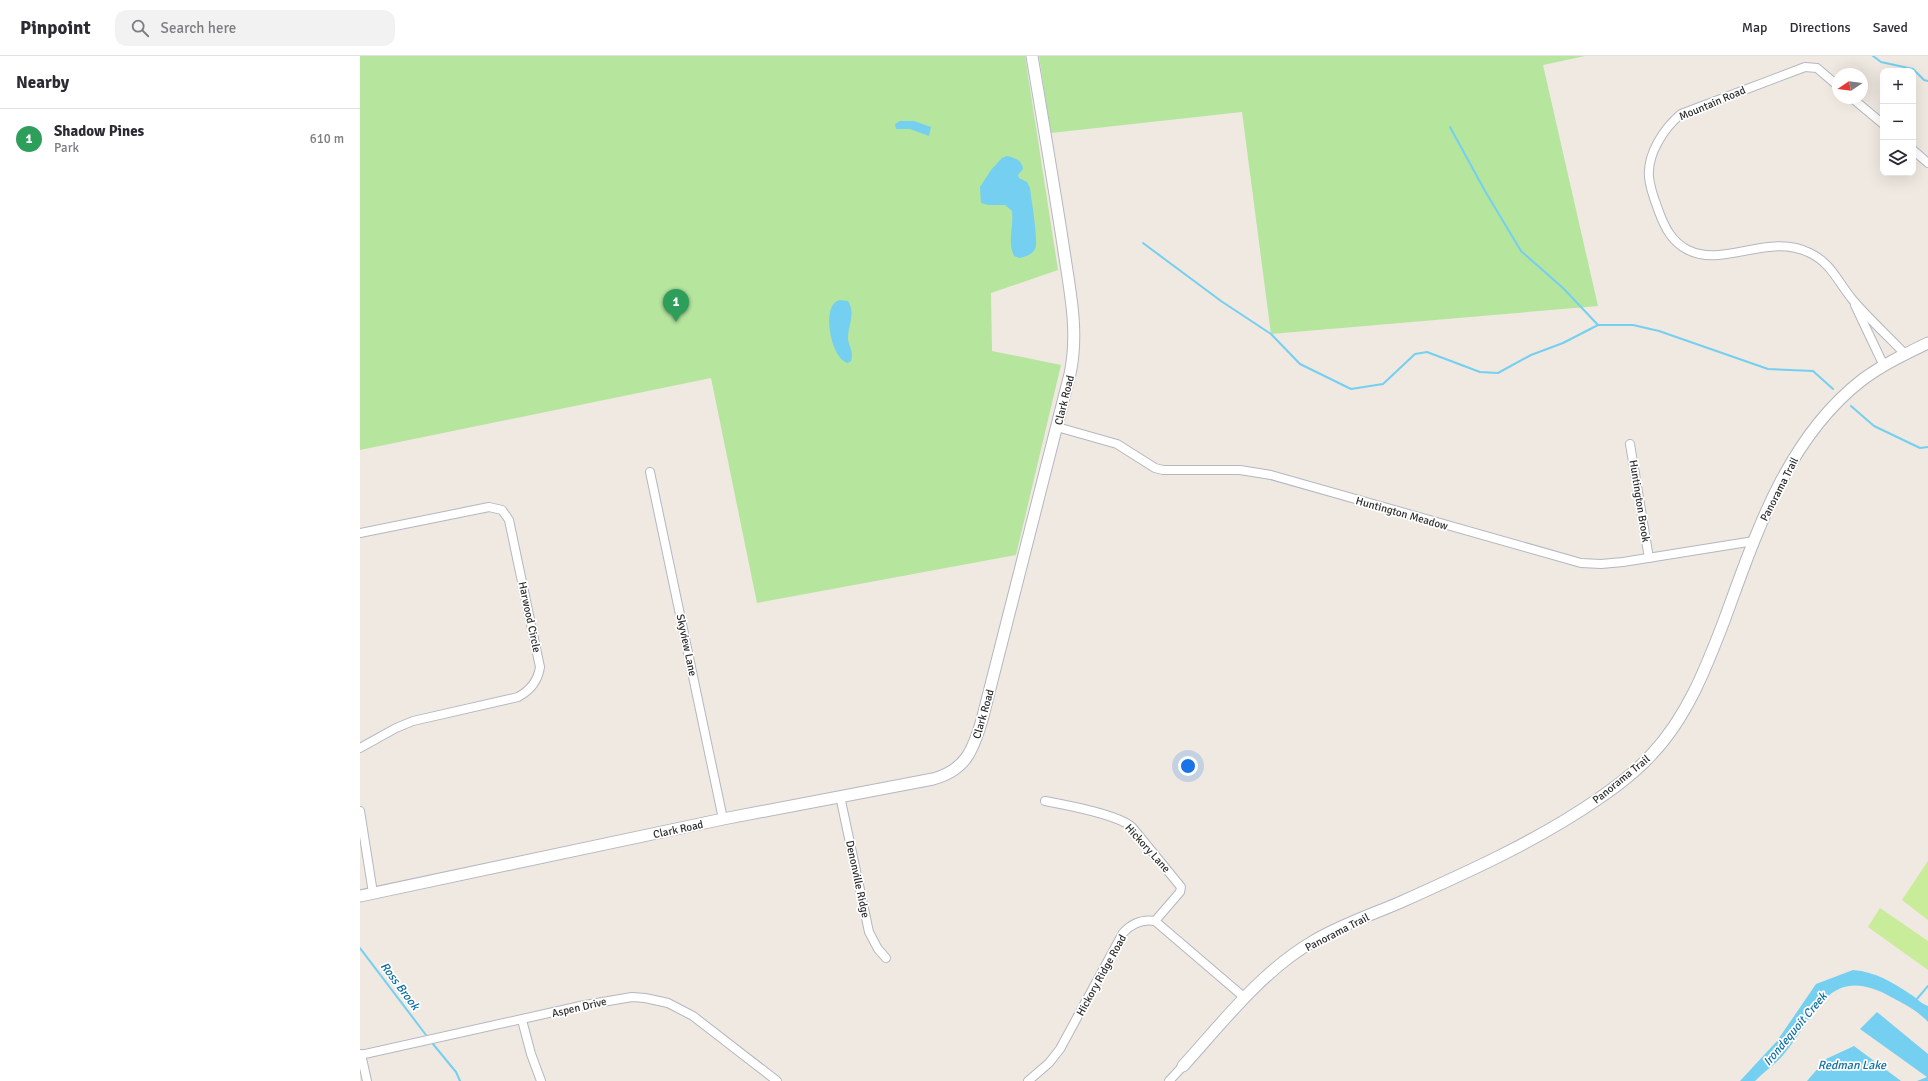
<!DOCTYPE html>
<html lang="en">
<head>
<meta charset="utf-8">
<style>
  body { margin:0; font-family:Signika,sans-serif; background:#f2f2f3; color:#2b2b33 }
  .controls { position:absolute; right:12px; top:12px; display:grid; overflow:hidden; border-radius:8px; box-shadow:0 4px 16px #0002 }
  .controls button { width:36px; height:36px; display:grid; place-items:center; padding:0; border:0; border-bottom:1px solid #e1e1e2; background:#fff; color:#2b2b33; font:20px sans-serif }
  .compass { position:absolute; left:1472px; top:12px; width:36px; height:36px; border-radius:50%; background:#fff; box-shadow:0 4px 16px #0002; rotate:257deg }
  .you { position:absolute; left:828px; top:710px; width:14px; height:14px; margin:-10px; border:3px solid #fff; border-radius:50%; background:#1a73e8; box-shadow:0 0 0 6px #1a73e833 }
  .badge { display:grid; place-items:center; width:26px; height:26px; border-radius:50%; background:#4264fb; color:#fff; font-size:13px; font-weight:700 }
  .pin { position:absolute; translate:-50% -33px; filter:drop-shadow(0 1px 2px #0008) }
  .pin::after { content:''; position:absolute; top:21px; width:14px; height:12px; background:inherit; clip-path:polygon(0 0,100% 0,50% 100%) }
  .list { margin:0; padding:0; list-style:none }
  h2 { display:flex; justify-content:space-between; align-items:center; height:52px; margin:0; padding:0 16px; font-size:17px }
  h2 small { font-size:13px; font-weight:400; color:#7c7c81 }
  .list li { display:grid; grid-template-columns:26px 1fr auto; gap:12px; align-items:center; box-sizing:border-box; height:60px; padding:0 16px; border-top:1px solid #e1e1e2 }
  .list b { display:block; font-size:15px; white-space:nowrap }
  .list p { margin:0; font-size:13px; white-space:nowrap; color:#7c7c81 }
  .list em { font-size:13px; font-style:normal; color:#7c7c81 }
  .icon { flex:none; width:22px; height:22px; fill:none; stroke:currentColor; stroke-width:2; stroke-linecap:round; stroke-linejoin:round }
  .map { position:relative; flex:none; width:1568px; height:1025px; overflow:hidden }
  header { display:flex; align-items:center; gap:24px; box-sizing:border-box; height:56px; padding:0 20px; background:#fff; border-bottom:1px solid #e1e1e2 }
  header strong { font-size:19px }
  nav { display:flex; gap:22px; margin-inline-start:auto; font-size:14px }
  .search { width:280px; height:36px; background:#f2f2f3; display:flex; align-items:center; gap:10px; box-sizing:border-box; padding:0 14px; border-radius:12px; color:#7c7c81; font-size:15px }
  main { display:flex }
  aside { flex:1; background:#fff }
  .map>svg:first-child { display:block }
  .green { fill:#b6e59e }
  .pitch { fill:#c9ec9a }
  .water { fill:#75cff0 }
  .lines { fill:none; stroke-linecap:round; stroke-linejoin:round }
  .stream { stroke:#75cff0; stroke-width:2 }
  .street-casing { stroke:#b4b7c1; stroke-width:10 }
  .secondary-casing { stroke:#b4b7c1; stroke-width:13 }
  .street { stroke:#fff; stroke-width:8 }
  .secondary { stroke:#fff; stroke-width:11 }
  .labels { text-anchor:middle; stroke-width:3.5; stroke-linejoin:round; paint-order:stroke }
  .street-label { font-size:11px; fill:#2e2e2e; stroke:#fff }
  .water-label { font-size:12px; font-style:italic; fill:#0d6fa3; stroke:#fff }
</style>
</head>
<body>
<header>
<strong>Pinpoint</strong>
<div class="search"><svg class="icon" aria-label="search" viewBox="0 0 24 24"><circle cx="10" cy="10" r="6"/><path d="M15 15l6 6"/></svg>Search here</div>
<nav><a>Map</a><a>Directions</a><a>Saved</a></nav>
</header>
<main>
<aside>
<h2>Nearby<small></small></h2>
<ul class="list">
<li><span class="badge" style="background:#2e9e5b">1</span><div><b>Shadow Pines</b><p>Park</p></div><em>610 m</em></li>
</ul>
</aside>
<div class="map">
<svg width="1568" height="1025" viewBox="0 0 1568 1025">
  <rect width="100%" height="100%" fill="#efe9e1"/>
  <g class="green">
    <polygon points="0,0 665,0 698,214 631,237 632,295 701,309 656,499 397,547 351,322 0,394"/>
    <polygon points="679,0 1225,0 1183,9 1238,250 911,278 882,56 691,77"/>
  </g>
  <g class="pitch">
    <polygon points="1568,805 1568,864 1542,844"/>
    <polygon points="1520,852 1568,885 1568,914 1508,871"/>
  </g>
  <g class="water">
    <polygon points="540,65 554,65 571,71 569,80 550,73 536,73 535,68"/>
    <path d="M647,100C655,102 662,104 663,113L658,119L659,122L667,126L670,132C671,142 679,186 675,193C673,198 665,201 659,202L654,200C647,185 654,170 652,155L645,149H628L621,147L620,131L631,114L642,102Z"/>
    <path d="M480,244L488,245C496,258 488,269 488,283C489,291 494,296 491,305L488,307C471,304 460,247 480,244Z"/>
    <path d="M1493,914C1516,916 1532,926 1550,938C1557,942 1561,948 1568,950V966C1558,955 1546,949 1533,942C1469,905 1457,958 1424,998C1416,1008 1404,1016 1395,1025H1380L1417,985L1456,928Z"/>
    <polygon points="1517,956 1568,998 1568,1025 1557,1025 1567,1021 1500,973"/>
    <polygon points="1494,990 1541,1025 1447,1025 1466,1003"/>
  </g>
  <g class="lines">
    <g class="stream">
      <polyline points="1513,0 1521,6 1553,13 1564,24 1568,25"/>
      <polyline points="1090,71 1125,135 1161,195 1203,232 1238,269"/>
      <polyline points="783,187 861,245 911,278 940,308 991,333 1023,328 1055,298 1067,296 1120,316 1138,317 1171,299 1203,287 1238,269 1273,269 1299,275 1408,313 1453,315 1473,333"/>
      <polyline points="1491,350 1514,370 1560,392 1568,391"/>
      <polyline points="0,892 66,979"/>
      <polyline points="1556,944 1568,930"/>
      <polyline points="73,988 96,1016 100,1025"/>
    </g>
    <defs>
      <g id="street">
        <path d="M1478,30L1457,12L1445,11L1321,58C1304,72 1287,98 1289,121C1290,133 1295,145 1299,156C1305,172 1312,186 1328,194C1364,212 1409,176 1450,197C1471,207 1478,226 1492,243C1508,262 1528,280 1545,298"/>
        <polyline points="1492,42 1523,68"/>
        <polyline points="1553,94 1568,107"/>
        <polyline points="1495,249 1524,310"/>
        <polyline points="697,371 757,388 795,412 803,414 880,414 911,419 1221,507 1241,508 1263,506 1394,485"/>
        <polyline points="1270,388 1289,502"/>
        <polyline points="290,416 363,763"/>
        <path d="M0,477L129,451L142,454L149,464L180,611C178,625 171,634 158,641L53,665L36,672L0,692"/>
        <polyline points="480,740 509,876 518,893 526,902"/>
        <path d="M685,745C706,749 757,758 772,771L821,831L820,836L795,865"/>
        <polyline points="0,755 13,837"/>
        <polyline points="162,964 171,998 181,1025"/>
        <polyline points="1,998 7,1025"/>
        <polyline points="0,999 225,949 272,941 285,942 308,947 333,960 417,1025"/>
        <path d="M668,1025L689,1007L700,993L763,877C772,867 782,863 795,865L885,942"/>
        <polyline points="809,1025 823,1010"/>
      </g>
      <g id="secondary">
        <path d="M0,840L363,763L573,723C606,714 613,694 622,664L710,318C719,276 710,236 704,195C694,130 683,65 672,0"/>
        <path d="M823,1010C862,967 901,916 952,886C980,869 1011,859 1041,846C1108,816 1177,785 1238,743C1257,730 1277,715 1292,698C1327,661 1346,612 1364,565C1396,478 1426,383 1502,324C1522,309 1545,298 1568,287"/>
      </g>
    </defs>
    <use href="#street" class="street-casing"/>
    <use href="#secondary" class="secondary-casing"/>
    <use href="#street" class="street"/>
    <use href="#secondary" class="secondary"/>
  </g>
  <g class="labels">
    <g class="street-label">
      <text transform="translate(1352 47) rotate(-23)" y="4">Mountain Road</text>
      <text transform="translate(704 344) rotate(-76)" y="4">Clark Road</text>
      <text transform="translate(1419 433) rotate(-63)" y="4">Panorama Trail</text>
      <text transform="translate(1280 445) rotate(81)" y="4">Huntington Brook</text>
      <text transform="translate(1042 457) rotate(16)" y="4">Huntington Meadow</text>
      <text transform="translate(170 561) rotate(78)" y="4">Harwood Circle</text>
      <text transform="translate(327 589) rotate(78)" y="4">Skyview Lane</text>
      <text transform="translate(623 658) rotate(-74)" y="4">Clark Road</text>
      <text transform="translate(1261 723) rotate(-39)" y="4">Panorama Trail</text>
      <text transform="translate(318 773) rotate(-12)" y="4">Clark Road</text>
      <text transform="translate(788 792) rotate(48)" y="4">Hickory Lane</text>
      <text transform="translate(498 823) rotate(78)" y="4">Denonville Ridge</text>
      <text transform="translate(977 876) rotate(-27)" y="4">Panorama Trail</text>
      <text transform="translate(741 919) rotate(-61)" y="4">Hickory Ridge Road</text>
      <text transform="translate(219 951) rotate(-13)" y="4">Aspen Drive</text>
    </g>
    <g class="water-label">
      <text transform="translate(40 930) rotate(53)" y="4">Ross Brook</text>
      <text transform="translate(1435 973) rotate(-50)" y="4">Irondequoit Creek</text>
      <text x="1492" y="1013">Redman Lake</text>
    </g>
  </g>
</svg>
<div class="controls">
<button>+</button>
<button>−</button>
<button><svg class="icon" aria-label="layers" viewBox="0 0 24 24"><path d="M12 4l9 5-9 5-9-5zM3 14l9 5 9-5"/></svg></button>
</div>
<svg class="compass" viewBox="-18 -18 36 36"><path d="M0-13l5 13h-10z" fill="#e53935"/><path d="M0 13l5-13h-10z" fill="#7c7c81"/></svg>
<div class="you"></div>
<div class="pin badge" style="left:316px;top:266px;background:#2e9e5b">1</div>
</div>
</main>
</body>
</html>
